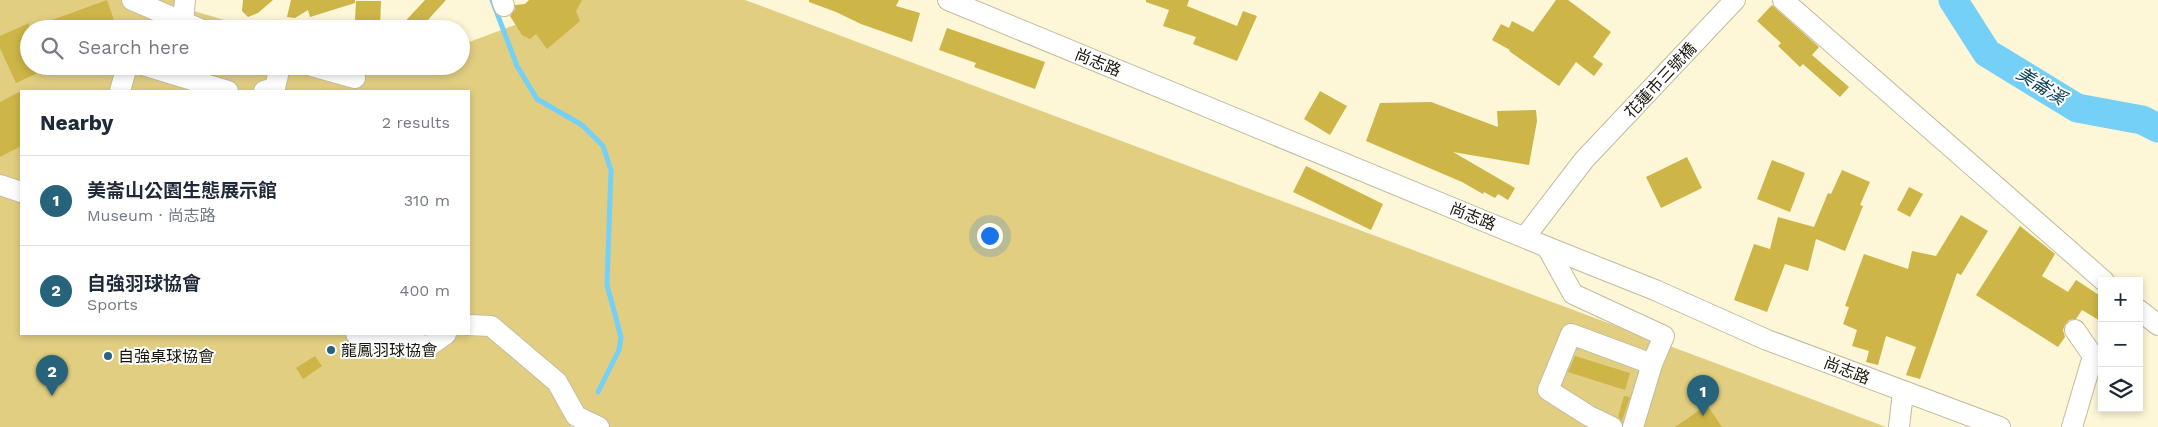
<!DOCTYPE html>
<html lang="en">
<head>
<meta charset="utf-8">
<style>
  body { margin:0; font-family:"Work Sans","Noto Sans TC",sans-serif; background:#f2f2f3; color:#1f2937 }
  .controls { position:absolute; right:15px; bottom:15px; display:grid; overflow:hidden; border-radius:0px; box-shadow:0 2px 8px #0003 }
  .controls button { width:45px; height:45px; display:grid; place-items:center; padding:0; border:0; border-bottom:1px solid #e0e1e3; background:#fff; color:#1f2937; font:25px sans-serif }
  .you { position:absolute; left:989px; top:235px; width:18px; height:18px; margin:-12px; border:4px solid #fff; border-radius:50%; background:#1a73e8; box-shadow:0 0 0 8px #1a73e833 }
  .badge { display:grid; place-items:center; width:32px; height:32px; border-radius:50%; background:#27637b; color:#fff; font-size:16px; font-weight:700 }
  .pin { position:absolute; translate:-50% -41px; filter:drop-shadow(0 1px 2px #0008) }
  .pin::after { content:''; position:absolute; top:26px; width:18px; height:15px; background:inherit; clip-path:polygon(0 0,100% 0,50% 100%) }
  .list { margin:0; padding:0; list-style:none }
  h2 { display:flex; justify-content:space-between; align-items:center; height:65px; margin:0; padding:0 20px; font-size:21px }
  h2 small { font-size:16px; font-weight:400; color:#747a83 }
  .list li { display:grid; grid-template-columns:32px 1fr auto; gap:15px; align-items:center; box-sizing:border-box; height:90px; padding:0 20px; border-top:1px solid #e0e1e3 }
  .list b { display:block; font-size:19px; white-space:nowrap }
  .list p { margin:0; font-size:16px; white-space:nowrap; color:#747a83 }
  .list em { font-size:16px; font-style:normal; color:#747a83 }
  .icon { flex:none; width:28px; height:28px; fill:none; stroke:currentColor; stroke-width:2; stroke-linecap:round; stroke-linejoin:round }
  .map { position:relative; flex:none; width:2158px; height:427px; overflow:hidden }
  .search { position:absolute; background:#fff; box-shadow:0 2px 8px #0003; left:20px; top:20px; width:450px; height:55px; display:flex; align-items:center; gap:12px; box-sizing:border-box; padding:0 18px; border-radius:28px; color:#747a83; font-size:19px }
  .panel { position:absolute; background:#fff; box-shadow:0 2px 8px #0003; left:20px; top:90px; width:450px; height:245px; border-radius:0px }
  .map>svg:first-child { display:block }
  .green { fill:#e1ce81; fill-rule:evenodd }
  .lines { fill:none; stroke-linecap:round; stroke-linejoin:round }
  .stream { stroke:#74d0f7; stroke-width:5 }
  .river { stroke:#74d0f7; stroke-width:29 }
  .building { fill:#cdb548 }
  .minor-casing { stroke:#c2bc9f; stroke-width:22 }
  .minor { stroke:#fff; stroke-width:20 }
  .poi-dot { fill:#27637b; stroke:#fff; stroke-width:2 }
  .labels { text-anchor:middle; stroke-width:4; stroke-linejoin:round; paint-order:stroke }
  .street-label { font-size:16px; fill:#18150a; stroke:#fff }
  .poi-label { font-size:16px; fill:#18150a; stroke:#fff; text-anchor:start }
  .water-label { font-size:18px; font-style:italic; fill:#043e52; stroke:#fff }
</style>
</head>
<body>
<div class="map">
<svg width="2158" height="427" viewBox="0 0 2158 427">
  <rect width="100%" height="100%" fill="#fdf6d7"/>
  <path class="green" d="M0,0H174L190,10L256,29H29V66H461V42H469L581,0H745L1886,427H577L572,424L570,427H0ZM21,91H469V334H21Z"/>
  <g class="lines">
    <polyline class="stream" points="492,0 517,66 537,99 582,125 603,146 611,170 607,285 621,337 619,350 598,392"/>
    <polyline class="river" points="1953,0 1987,53 2077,108 2142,120 2158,128"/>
  </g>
  <g class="building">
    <polygon points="107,0 117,29 34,29 33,27"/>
    <polygon points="243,0 273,0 258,13 248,17 242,11"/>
    <polygon points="291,0 355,0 355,3 310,17 308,10 295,18 287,17"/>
    <polygon points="425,0 446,0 426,22 433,29 398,29"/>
    <polygon points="529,0 582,0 576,11 580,21 547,49 536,34 530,39 522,35 510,16 515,9 515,5 525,4"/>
    <polygon points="809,0 899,0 896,6 920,13 912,42 861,24 836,12 809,2"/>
    <polygon points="1146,0 1189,0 1187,6 1237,26 1243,11 1257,16 1237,61 1193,44 1196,37 1163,26 1169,10 1146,2"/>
    <polygon points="1556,0 1568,0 1611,32 1593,57 1603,64 1594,76 1576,62 1559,86 1509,51 1510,50 1492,40 1501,24 1509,28 1512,21 1533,32"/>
    <polygon points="356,1 381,1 380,29 361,29 355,20"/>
    <polygon points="1772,5 1819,47 1812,55 1849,87 1840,97 1803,64 1800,67 1778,46 1781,43 1757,21"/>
    <polygon points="29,23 29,66 53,66 16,83 0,48 0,36"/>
    <polygon points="947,28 1045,62 1035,89 974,67 976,63 939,50"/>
    <polygon points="21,91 21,146 0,157 0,102"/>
    <polygon points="1320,91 1347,106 1330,135 1304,119"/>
    <polygon points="1431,102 1498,127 1497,111 1536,110 1537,121 1529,165 1453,152 1515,188 1508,200 1498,194 1495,198 1484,192 1483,194 1462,182 1366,141 1380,103"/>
    <polygon points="1687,157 1702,188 1661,208 1646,177"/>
    <polygon points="1772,160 1805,173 1790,212 1757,199"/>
    <polygon points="1306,166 1383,204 1371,230 1293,192"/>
    <polygon points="1842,170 1870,182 1860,205 1863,206 1845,251 1816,239 1808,271 1785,264 1767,312 1734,300 1754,244 1770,249 1778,217 1814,227 1828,193 1831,194"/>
    <polygon points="1909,187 1923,194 1910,217 1897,210"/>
    <polygon points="1961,215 1988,231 1961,275 1957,273 1920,379 1906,375 1916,347 1886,336 1878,365 1866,362 1869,351 1852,346 1857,330 1843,324 1849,307 1845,306 1864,254 1908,269 1912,251 1936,256"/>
    <polygon points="2020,226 2055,254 2042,276 2068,292 2076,280 2102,297 2102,322 2082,310 2076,319 2069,320 2065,325 2063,330 2065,337 2058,347 1976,295"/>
    <polygon points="315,356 322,366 303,379 296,368"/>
    <polygon points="1575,356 1630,373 1625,390 1568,372"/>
    <polygon points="1624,396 1630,397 1622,421 1618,417"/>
    <polygon points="1707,405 1722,427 1675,427"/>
  </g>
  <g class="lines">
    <defs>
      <g id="minor">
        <polyline points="132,0 200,29"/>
        <polyline points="502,0 504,6"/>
        <polyline points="948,0 1547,247 1655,290 1767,340 2000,427"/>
        <polyline points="1783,0 2104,281"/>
        <polyline points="183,22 185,0"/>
        <polyline points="146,66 228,91"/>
        <polyline points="312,66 355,78"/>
        <polyline points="120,91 127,66"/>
        <polyline points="264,91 275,88 280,66"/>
        <polyline points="0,185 21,192"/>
        <polyline points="1525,237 1584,160 1735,0"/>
        <polyline points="1547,247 1573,294 1664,336 1652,364 1633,427"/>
        <polyline points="2139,310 2158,325"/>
        <polyline points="469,325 491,326 557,382 576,416 599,427"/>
        <polyline points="356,334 429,346 446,334"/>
        <polyline points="1612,427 1589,416 1548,390 1571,334 1652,364"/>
        <polyline points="1899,427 1903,392"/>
        <polyline points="2072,427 2093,356 2075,330"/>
      </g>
    </defs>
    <use href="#minor" class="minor-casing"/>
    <use href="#minor" class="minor"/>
  </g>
  <g class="poi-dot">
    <circle cx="331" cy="350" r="5"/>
    <circle cx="108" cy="356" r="5"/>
  </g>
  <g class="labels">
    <g class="street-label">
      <text transform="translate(1098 62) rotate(22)" y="6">尚志路</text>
      <text transform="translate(1660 80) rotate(-47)" y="6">花蓮市三號橋</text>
      <text transform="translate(1473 216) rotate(22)" y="6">尚志路</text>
      <text transform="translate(1847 370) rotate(21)" y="6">尚志路</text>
    </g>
    <g class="poi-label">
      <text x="341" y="356">龍鳳羽球協會</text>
      <text x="118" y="362">自強桌球協會</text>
    </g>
    <g class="water-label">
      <text transform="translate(2041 86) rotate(32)" y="6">美崙溪</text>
    </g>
  </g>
</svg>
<div class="controls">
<button>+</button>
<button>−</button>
<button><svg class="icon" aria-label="layers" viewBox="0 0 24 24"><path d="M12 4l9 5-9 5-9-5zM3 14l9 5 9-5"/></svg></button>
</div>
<div class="you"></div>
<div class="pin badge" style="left:1703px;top:416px">1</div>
<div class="pin badge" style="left:52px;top:396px">2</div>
<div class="search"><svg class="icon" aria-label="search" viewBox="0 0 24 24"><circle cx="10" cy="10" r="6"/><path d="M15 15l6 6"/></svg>Search here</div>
<section class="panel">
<h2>Nearby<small>2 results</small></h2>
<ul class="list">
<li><span class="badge">1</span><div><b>美崙山公園生態展示館</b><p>Museum · 尚志路</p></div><em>310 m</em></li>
<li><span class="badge">2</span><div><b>自強羽球協會</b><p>Sports</p></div><em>400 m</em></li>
</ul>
</section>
</div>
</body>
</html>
